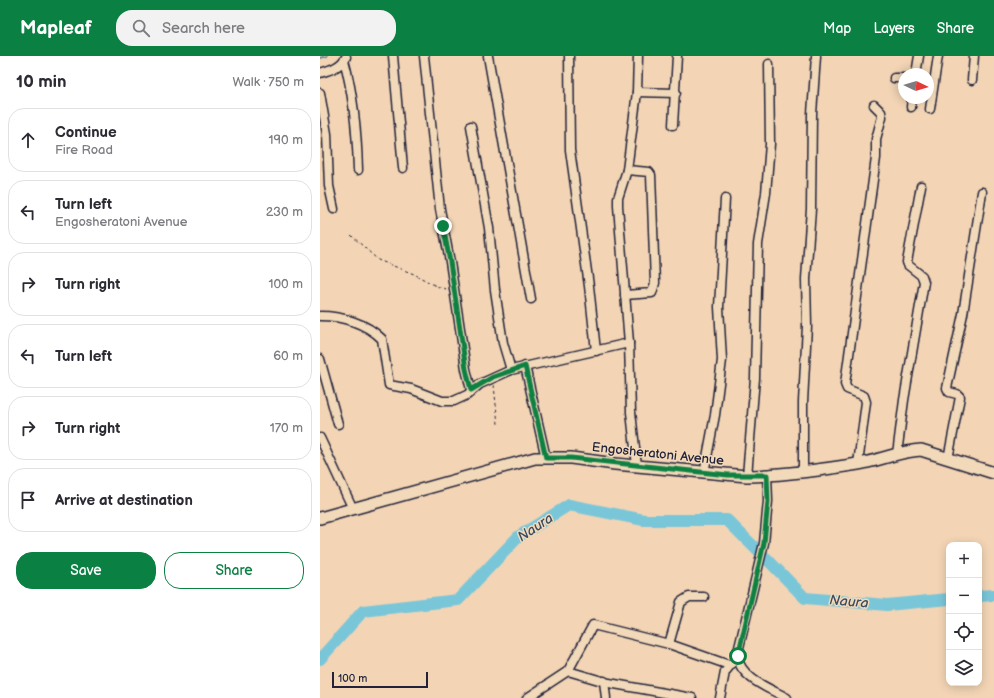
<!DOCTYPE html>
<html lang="en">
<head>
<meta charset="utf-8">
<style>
  body { margin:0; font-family:"Balsamiq Sans",sans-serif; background:#f2f2f3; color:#2b2b33 }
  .controls { position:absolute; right:12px; bottom:12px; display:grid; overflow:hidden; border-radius:8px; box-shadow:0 2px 10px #0003 }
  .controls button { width:36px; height:36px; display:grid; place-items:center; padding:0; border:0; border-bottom:1px solid #e1e1e2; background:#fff; color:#2b2b33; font:20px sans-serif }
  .compass { position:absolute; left:578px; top:12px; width:36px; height:36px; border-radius:50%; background:#fff; box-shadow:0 2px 10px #0003; rotate:94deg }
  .scale { position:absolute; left:12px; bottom:10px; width:96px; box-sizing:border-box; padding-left:4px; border:2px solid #22223b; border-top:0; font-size:11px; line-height:14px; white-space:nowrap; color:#22223b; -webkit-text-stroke:3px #f2d9b9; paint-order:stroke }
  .stop { position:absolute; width:12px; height:12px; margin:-9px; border:3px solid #0b8043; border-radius:50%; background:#fff }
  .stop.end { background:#0b8043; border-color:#fff; box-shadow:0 1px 4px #0008 }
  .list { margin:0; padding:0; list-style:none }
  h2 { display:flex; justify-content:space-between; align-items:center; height:52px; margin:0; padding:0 16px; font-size:17px }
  h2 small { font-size:13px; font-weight:400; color:#7c7c81 }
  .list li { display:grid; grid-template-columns:26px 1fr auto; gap:12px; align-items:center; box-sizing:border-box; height:64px; margin:0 8px 8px; padding:0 8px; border:1px solid #e1e1e2; border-radius:16px }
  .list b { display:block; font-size:15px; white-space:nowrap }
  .list p { margin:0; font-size:13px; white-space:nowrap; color:#7c7c81 }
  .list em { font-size:13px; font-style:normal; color:#7c7c81 }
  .actions { display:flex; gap:8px; padding:12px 16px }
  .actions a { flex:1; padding:9px 0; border:1px solid #0b8043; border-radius:16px; text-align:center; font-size:14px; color:#0b8043 }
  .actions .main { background:#0b8043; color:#fff }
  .icon { flex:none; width:22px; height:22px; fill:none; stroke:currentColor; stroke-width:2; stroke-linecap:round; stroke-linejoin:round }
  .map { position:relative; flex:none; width:674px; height:642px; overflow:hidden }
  header { display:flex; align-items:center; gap:24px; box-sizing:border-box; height:56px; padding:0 20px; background:#0b8043; color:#fff }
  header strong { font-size:19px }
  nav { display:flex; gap:22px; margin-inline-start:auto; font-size:14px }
  .search { width:280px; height:36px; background:#f2f2f3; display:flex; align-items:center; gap:10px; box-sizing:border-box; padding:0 14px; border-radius:16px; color:#7c7c81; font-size:15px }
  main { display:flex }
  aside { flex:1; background:#fff }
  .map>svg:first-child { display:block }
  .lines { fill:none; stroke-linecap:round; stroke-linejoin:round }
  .stream { stroke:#57849a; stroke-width:2 }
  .river { stroke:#7ac6d9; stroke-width:12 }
  .street-casing { stroke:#22223b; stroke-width:11 }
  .secondary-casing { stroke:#22223b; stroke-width:14 }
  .path { stroke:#22223b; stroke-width:1; stroke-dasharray:3 3; stroke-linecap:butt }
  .street { stroke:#f2d9b9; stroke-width:8 }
  .secondary { stroke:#f2d9b9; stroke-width:11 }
  .route { stroke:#0b8043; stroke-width:5 }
  .labels { text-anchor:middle; stroke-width:3; stroke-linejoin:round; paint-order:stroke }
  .street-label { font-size:13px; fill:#22223b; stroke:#f2d9b9 }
  .water-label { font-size:14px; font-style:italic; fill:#384b62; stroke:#f2d9b9 }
</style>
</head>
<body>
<header>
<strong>Mapleaf</strong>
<div class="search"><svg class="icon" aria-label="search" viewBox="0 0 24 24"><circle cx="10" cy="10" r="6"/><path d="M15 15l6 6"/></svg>Search here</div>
<nav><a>Map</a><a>Layers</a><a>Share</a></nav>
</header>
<main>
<aside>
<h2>10 min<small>Walk · 750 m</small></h2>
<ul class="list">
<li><svg class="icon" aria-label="ahead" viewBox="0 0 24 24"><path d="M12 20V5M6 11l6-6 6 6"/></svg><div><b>Continue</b><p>Fire Road</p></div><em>190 m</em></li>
<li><svg class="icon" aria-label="left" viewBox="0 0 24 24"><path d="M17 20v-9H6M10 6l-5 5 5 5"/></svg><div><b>Turn left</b><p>Engosheratoni Avenue</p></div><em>230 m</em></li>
<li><svg class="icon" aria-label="right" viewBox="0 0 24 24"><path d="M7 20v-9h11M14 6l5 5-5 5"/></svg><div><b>Turn right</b></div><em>100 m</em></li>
<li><svg class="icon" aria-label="left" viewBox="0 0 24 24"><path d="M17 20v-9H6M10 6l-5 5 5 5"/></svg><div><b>Turn left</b></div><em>60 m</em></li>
<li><svg class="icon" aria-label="right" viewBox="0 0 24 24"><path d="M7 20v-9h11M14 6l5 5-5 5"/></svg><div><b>Turn right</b></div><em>170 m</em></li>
<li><svg class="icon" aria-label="arrive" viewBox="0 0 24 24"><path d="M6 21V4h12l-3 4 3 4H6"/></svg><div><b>Arrive at destination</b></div></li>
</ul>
<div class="actions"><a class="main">Save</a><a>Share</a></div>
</aside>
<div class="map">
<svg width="674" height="642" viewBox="0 0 674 642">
  <rect width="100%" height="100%" fill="#f3d5b5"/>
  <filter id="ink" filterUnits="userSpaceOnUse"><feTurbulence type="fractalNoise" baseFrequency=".025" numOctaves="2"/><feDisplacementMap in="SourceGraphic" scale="8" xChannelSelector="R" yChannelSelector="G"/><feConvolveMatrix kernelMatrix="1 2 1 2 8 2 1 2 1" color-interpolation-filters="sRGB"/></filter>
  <g filter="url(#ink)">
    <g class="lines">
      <polyline class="stream" points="0,2 7,0"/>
      <g class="river">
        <polyline points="446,502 485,542 567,549 629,543"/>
        <polyline points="659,540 674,539"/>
        <polyline points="0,603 43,555 138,544 199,480 249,449 324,464 407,464 437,494"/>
      </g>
      <defs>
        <g id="street">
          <polyline points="73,0 83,112"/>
          <polyline points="104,0 120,153 130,206 146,313 151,334"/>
          <polyline points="168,0 211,243"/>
          <polyline points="249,0 250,94 269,230 276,295"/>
          <path d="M24,4C34,40 37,77 38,114"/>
          <path d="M0,17C10,14 21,11 26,1"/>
          <polyline points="596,18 599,0"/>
          <polyline points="574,22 584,22"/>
          <polyline points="652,24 654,0"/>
          <polyline points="317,36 356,37"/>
          <polyline points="0,37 7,78 9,130 14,153"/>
          <polyline points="591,51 592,42"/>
          <polyline points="610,53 618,0"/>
          <polyline points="353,69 357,0"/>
          <polyline points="151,70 169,172 175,234 183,287 191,314"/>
          <polyline points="305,239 332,237 335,227 331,119 329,116 307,114"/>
          <path d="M0,260C22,260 46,267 62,283L69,329L91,333L122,345H134L147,339L160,328L191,314L309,287"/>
          <polyline points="0,303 18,368"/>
          <polyline points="205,310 226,402"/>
          <polyline points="0,382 33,453"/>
          <polyline points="577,398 584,344 604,226 602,220 588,209 587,206 601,130"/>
          <polyline points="628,403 640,341 637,338 629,336 627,332 643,258 662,136"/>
          <polyline points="538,408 546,346 544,340 527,333 525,328 556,102 556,83 562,61 561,56 554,49"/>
          <polyline points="317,410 311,356 309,287 298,150 298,142 307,114 317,36 318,0"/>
          <polyline points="483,415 483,346 487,270 486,223 491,153 492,58 496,0"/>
          <polyline points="384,417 395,359 402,304 399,251 405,143"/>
          <path d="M447,419L448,445L444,487L417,600C421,623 449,632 467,642"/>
          <polyline points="427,420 435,322 438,188 446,137 450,88 449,8"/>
          <polyline points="349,588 361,546 369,541 384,541"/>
          <polyline points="248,615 289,627 372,642"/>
          <polyline points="284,625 286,642"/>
          <polyline points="207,642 248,615 273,569 349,588 409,609"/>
          <polyline points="400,642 405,616 412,607"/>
        </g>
        <path id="secondary" d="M0,462L215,402H251L295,408L427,420C463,419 501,414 538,408C559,405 579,395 601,394L674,417"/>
      </defs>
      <use href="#street" class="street-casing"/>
      <use href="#secondary" class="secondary-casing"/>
      <g class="path">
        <polyline points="31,179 58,204 94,218 116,230 126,233"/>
        <polyline points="174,329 178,368"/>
      </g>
      <use href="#street" class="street"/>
      <use href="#secondary" class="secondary"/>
    </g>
  </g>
  <g class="lines" filter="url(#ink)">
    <polyline class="route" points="123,170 130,206 146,313 151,334 173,321 205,310 226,402 251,402 408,419 447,419 448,445 444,487 418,600"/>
  </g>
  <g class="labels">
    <g class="street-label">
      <text transform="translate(338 397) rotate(6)" y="5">Engosheratoni Avenue</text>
    </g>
    <g class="water-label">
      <text transform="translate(215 471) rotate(-34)" y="5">Naura</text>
      <text transform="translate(529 545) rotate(5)" y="5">Naura</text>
    </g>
  </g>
</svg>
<div class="controls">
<button>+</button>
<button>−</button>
<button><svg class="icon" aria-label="locate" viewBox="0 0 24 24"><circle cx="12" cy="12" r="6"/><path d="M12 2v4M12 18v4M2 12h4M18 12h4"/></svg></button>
<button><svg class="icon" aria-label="layers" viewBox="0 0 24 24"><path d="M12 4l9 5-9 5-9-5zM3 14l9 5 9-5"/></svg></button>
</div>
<svg class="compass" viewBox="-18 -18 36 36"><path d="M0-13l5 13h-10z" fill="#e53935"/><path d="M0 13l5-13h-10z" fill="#7c7c81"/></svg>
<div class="scale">100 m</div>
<div class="stop" style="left:418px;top:600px"></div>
<div class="stop end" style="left:123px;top:170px"></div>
</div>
</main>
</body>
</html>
